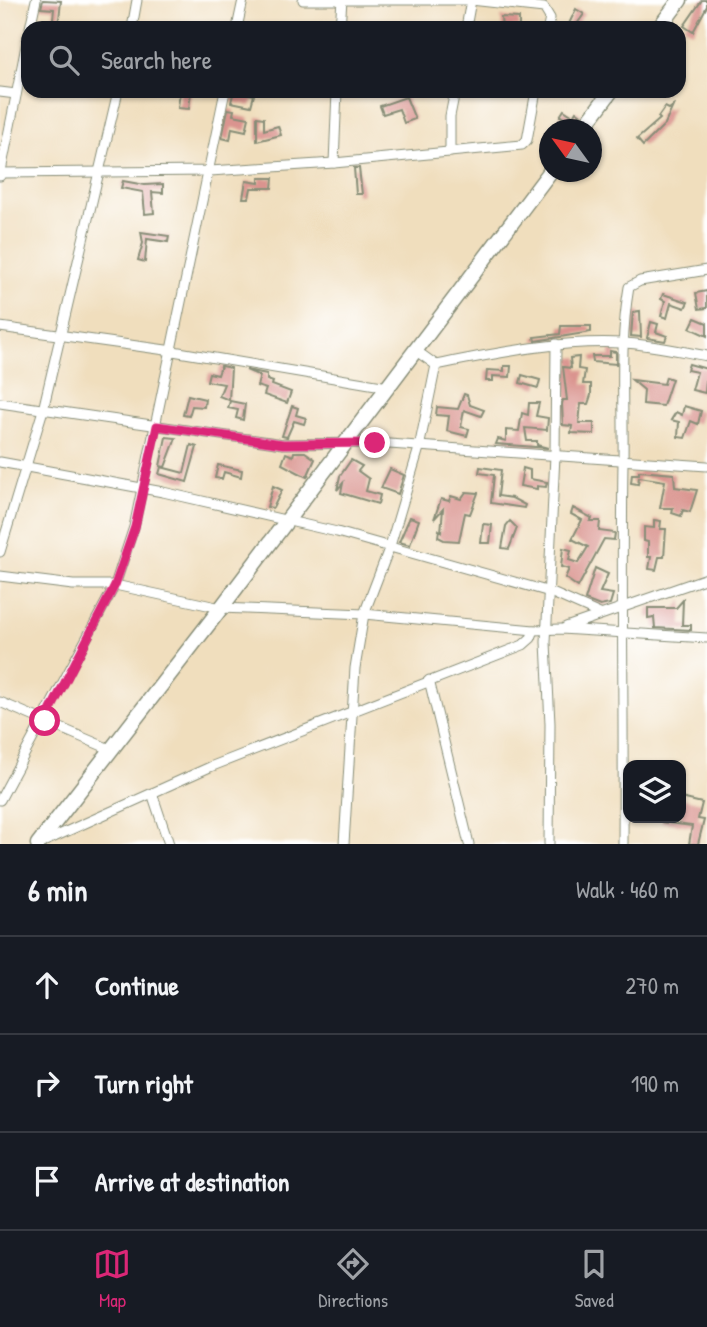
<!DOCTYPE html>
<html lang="en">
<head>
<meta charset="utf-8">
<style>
  body { margin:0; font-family:"Patrick Hand",sans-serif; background:#20242c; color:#f1f3f6 }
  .controls { position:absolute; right:21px; bottom:21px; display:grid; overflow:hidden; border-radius:14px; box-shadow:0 2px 5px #0004 }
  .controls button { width:63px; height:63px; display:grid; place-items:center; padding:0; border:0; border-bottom:2px solid #363941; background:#171b24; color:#f1f3f6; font:35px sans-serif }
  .compass { position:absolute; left:539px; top:119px; width:63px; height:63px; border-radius:50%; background:#171b24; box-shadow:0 2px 5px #0004; rotate:303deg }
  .stop { position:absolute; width:21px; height:21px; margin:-16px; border:5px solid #db2777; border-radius:50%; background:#fff }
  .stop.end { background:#db2777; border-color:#fff; box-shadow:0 2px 7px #0008 }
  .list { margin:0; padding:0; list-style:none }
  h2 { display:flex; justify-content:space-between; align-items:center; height:91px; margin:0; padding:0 28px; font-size:30px }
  h2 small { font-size:23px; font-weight:400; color:#9ea1a6 }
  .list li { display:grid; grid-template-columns:46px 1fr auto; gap:21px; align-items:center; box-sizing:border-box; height:98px; padding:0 28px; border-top:2px solid #363941 }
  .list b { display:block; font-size:26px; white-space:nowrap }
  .list em { font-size:23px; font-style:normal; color:#9ea1a6 }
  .icon { flex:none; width:38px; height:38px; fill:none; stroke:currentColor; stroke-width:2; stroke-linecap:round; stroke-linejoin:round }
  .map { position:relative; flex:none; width:707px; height:844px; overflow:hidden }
  .search { position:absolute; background:#171b24; box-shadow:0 2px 5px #0004; left:21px; right:21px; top:21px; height:77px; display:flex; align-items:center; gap:18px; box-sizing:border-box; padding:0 24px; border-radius:21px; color:#9ea1a6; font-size:26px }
  .sheet { height:385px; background:#171b24 }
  nav { display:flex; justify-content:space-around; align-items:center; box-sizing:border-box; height:98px; border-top:2px solid #363941; background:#171b24; font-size:19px; color:#9ea1a6 }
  nav a { display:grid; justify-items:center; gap:4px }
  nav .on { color:#db2777 }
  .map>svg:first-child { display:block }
  .building { fill:#da948f }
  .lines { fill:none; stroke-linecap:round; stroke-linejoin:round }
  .minor-casing { stroke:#888e78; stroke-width:11 }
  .trunk-casing { stroke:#888e78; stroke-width:17 }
  .minor { stroke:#fff; stroke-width:9 }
  .trunk { stroke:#fff; stroke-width:14 }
  .route { stroke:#db2777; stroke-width:9 }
</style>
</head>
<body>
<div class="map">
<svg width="707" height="844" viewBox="0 0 707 844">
  <rect width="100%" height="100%" fill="#fff"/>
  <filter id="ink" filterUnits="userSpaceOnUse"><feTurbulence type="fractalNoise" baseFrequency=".0143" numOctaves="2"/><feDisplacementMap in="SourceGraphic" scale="14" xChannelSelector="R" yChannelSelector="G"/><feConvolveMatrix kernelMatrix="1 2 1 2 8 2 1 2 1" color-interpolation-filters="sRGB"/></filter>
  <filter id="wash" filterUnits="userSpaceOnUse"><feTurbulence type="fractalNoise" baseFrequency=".00686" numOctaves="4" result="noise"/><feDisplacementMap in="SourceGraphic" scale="28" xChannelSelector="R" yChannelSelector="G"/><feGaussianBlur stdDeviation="1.57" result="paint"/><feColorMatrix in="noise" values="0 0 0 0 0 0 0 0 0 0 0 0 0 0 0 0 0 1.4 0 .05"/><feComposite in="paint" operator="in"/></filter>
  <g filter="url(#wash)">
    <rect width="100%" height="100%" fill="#f0debd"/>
    <g id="blocks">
      <g class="building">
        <polygon points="43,0 61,1 58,28 52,28 54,9 41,8"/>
        <polygon points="702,0 707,0 707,6 693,32 684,26"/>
        <polygon points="576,9 584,14 577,24 582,28 567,28"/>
        <polygon points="501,17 519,18 519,27 502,28"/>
        <polygon points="180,91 191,91 189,109 178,108"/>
        <polygon points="234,91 254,95 251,106 231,102"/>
        <polygon points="406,97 415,119 404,123 399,109 383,114 380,106"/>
        <polygon points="673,106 665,124 643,146 637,139 660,119 658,117 665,107 669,109"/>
        <polygon points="228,109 234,110 233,115 249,118 246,131 232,128 230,140 222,138"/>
        <polygon points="564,110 573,116 576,111 581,115 572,130 566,126 570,121 560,116"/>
        <polygon points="257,117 264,118 264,130 278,126 281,135 257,141"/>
        <polygon points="354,168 359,168 362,194 356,194"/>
        <polygon points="259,178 273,178 272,188 251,188 249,198 243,198 246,181 259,183"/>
        <polygon points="123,181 145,185 163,184 163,193 152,192 154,213 145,214 143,192 121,188"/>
        <polygon points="141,232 169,236 168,242 147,239 145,262 138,260 143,243"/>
        <polygon points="707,291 707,308 699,309 696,293"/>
        <polygon points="663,294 688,302 685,308 671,303 667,318 661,316 665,301 661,299"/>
        <polygon points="640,311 641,337 631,336 633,312"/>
        <polygon points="695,318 707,323 707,336 690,328"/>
        <polygon points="651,322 658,324 656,332 667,336 665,341 647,338"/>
        <polygon points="561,326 591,326 591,332 535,341 534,337 560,334"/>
        <polygon points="610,351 616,352 616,364 593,362 592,356 610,356"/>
        <polygon points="579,357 578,369 585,370 583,384 591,384 591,395 588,404 581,404 579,423 594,423 594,434 571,433 572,426 563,425 562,404 563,400 567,400 563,367 571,368 570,358"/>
        <polygon points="689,364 707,369 705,393 692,390 697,372 687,370"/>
        <polygon points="221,366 231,368 229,400 219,396 224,384 207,381 209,373 218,375"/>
        <polygon points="504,366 511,366 510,377 493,376 493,381 486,381 487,370 504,371"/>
        <polygon points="246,370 267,374 267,380 273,382 272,385 291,392 287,403 264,395 266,389 257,386 260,376"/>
        <polygon points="522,375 540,380 538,388 520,383"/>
        <polygon points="666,377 672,379 663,406 643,404 644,390 632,380 664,384"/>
        <polygon points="464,394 467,395 470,405 484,410 481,416 464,410 461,427 469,429 467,436 447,431 449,416 436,415 437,407 458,409"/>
        <polygon points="188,395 205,399 204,407 192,406 189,416 183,415"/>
        <polygon points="230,401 245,404 243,420 236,418 238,410 228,408"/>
        <polygon points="529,403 539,403 536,416 548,418 547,430 525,428 527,441 537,441 537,445 548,448 496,444 498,439 506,441 506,430 519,431 522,413 528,415"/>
        <polygon points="292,406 298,408 296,415 306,418 304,424 294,421 287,437 282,436"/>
        <polygon points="684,406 701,411 698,424 691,421 685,438 678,437 679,422 671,420 676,412 682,415"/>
        <polygon points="166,437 176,438 165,467 160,466"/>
        <polygon points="191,445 197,447 187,482 159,474 161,467 184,473"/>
        <polygon points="294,452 305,452 315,459 307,477 282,464 286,453 293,456"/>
        <polygon points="351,460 362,466 358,471 369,479 366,491 380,495 378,504 341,493 343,483 337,490 340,476"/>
        <polygon points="218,465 242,470 241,477 224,472 222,479 215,478"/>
        <polygon points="480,467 501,470 498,496 512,498 525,505 524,508 491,503 494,475 479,473"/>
        <polygon points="523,468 530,470 530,479 547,482 546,487 537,486 537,489 520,486"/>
        <polygon points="390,469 404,475 398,494 381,488"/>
        <polygon points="639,471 674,474 675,487 697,490 690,512 683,510 681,516 672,513 673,508 660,508 665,481 639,477 638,484 631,483 632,474 639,474"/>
        <polygon points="273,486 282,490 273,508 267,507"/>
        <polygon points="466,492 478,493 470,514 465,513 459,541 444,540 438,537 439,530 441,532 443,509 434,519 441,499 449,501 451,496 461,499"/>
        <polygon points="573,508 592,518 590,521 600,521 599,531 615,533 614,540 604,539 578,587 565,578 569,569 561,567 563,548 571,550 569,560 578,563 588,547 572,539 582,520 571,514"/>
        <polygon points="410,517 419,520 410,545 399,542"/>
        <polygon points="654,520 661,521 660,529 666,529 664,557 659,557 656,570 649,569 651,557 648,557 648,542 644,541 644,527 654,528"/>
        <polygon points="510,521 517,528 509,549 502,548 506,526"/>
        <polygon points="483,524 492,525 490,543 481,543"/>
        <polygon points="595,568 608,574 600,592 613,594 610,604 600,606 585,600"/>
        <polygon points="683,600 682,625 691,625 691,630 655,628 654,617 648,618 648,608 676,608"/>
        <polygon points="681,798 702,803 698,819 704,820 698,844 689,844 692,826 662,822 662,818 681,818"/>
      </g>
    </g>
  </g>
  <g filter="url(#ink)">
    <use href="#blocks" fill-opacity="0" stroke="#888e78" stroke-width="2"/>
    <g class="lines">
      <defs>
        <g id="minor">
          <polyline points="303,0 471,0 544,8 550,18 548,28"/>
          <polyline points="30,28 36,0"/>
          <polyline points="132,28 137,0"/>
          <polyline points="237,28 243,0"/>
          <polyline points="340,28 342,0"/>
          <polyline points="466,28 471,0"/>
          <polyline points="0,92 16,94"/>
          <polyline points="450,152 450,116 455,91"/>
          <polyline points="334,163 337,91"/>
          <polyline points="0,173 210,171 334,163 522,145 527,140 536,91"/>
          <polyline points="0,176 28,36"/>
          <polyline points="0,327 173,351 388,387"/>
          <path d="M436,365C497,353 559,340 622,343C650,344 679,351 707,356"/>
          <polyline points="0,403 283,444 375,443 707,466"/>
          <polyline points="0,462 163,492 337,532 550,592 600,614"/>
          <polyline points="0,552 43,410 118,91"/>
          <polyline points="0,576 73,585 115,585 221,608 364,614 534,630 561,629 707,638"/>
          <polyline points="566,627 707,578"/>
          <polyline points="429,680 469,844"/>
          <polyline points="0,702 112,750"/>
          <polyline points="152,793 169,844"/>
          <polyline points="0,800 115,585 134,527 225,91"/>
          <polyline points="41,843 210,767 523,645 531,638 534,630"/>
          <polyline points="344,844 355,668 364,614 390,546 419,448 436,365 415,350"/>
          <polyline points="549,844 550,724 546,642 555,455 556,344"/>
          <path d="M623,844C624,717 621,589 623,462C624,404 619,344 629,287L640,281L707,270"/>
        </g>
        <g id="trunk">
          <polyline points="659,28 680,0"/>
          <polyline points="582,130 611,91"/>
          <polyline points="38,844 221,608 550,172"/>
        </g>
      </defs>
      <use href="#minor" class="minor-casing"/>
      <use href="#trunk" class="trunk-casing"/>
      <use href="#minor" class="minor"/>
      <use href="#trunk" class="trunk"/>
    </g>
  </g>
  <g class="lines" filter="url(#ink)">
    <polyline class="route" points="45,721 115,585 135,527 157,426 283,444 375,443"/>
  </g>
</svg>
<div class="controls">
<button><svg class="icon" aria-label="layers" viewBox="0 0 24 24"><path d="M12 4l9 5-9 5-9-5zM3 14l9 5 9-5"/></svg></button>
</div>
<svg class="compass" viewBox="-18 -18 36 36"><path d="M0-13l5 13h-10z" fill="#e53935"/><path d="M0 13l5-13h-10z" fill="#9ea1a6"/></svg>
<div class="stop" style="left:45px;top:721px"></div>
<div class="stop end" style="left:375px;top:443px"></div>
<div class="search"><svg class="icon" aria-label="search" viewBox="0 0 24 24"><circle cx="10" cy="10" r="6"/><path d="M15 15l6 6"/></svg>Search here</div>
</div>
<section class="sheet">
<h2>6 min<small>Walk · 460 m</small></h2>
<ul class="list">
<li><svg class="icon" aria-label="ahead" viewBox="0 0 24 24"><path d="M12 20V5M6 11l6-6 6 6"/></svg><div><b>Continue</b></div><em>270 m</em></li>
<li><svg class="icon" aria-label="right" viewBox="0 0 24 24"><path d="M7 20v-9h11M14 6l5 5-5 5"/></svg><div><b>Turn right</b></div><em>190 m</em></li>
<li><svg class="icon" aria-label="arrive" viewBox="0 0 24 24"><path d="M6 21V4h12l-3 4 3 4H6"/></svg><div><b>Arrive at destination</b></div></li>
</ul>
</section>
<nav>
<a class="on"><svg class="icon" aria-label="map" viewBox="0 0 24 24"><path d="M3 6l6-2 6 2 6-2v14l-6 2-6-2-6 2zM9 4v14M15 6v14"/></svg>Map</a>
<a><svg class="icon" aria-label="directions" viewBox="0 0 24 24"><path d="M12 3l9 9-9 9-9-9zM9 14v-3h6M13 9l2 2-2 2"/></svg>Directions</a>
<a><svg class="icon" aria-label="saved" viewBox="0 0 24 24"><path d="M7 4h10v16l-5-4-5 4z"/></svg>Saved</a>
</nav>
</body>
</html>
